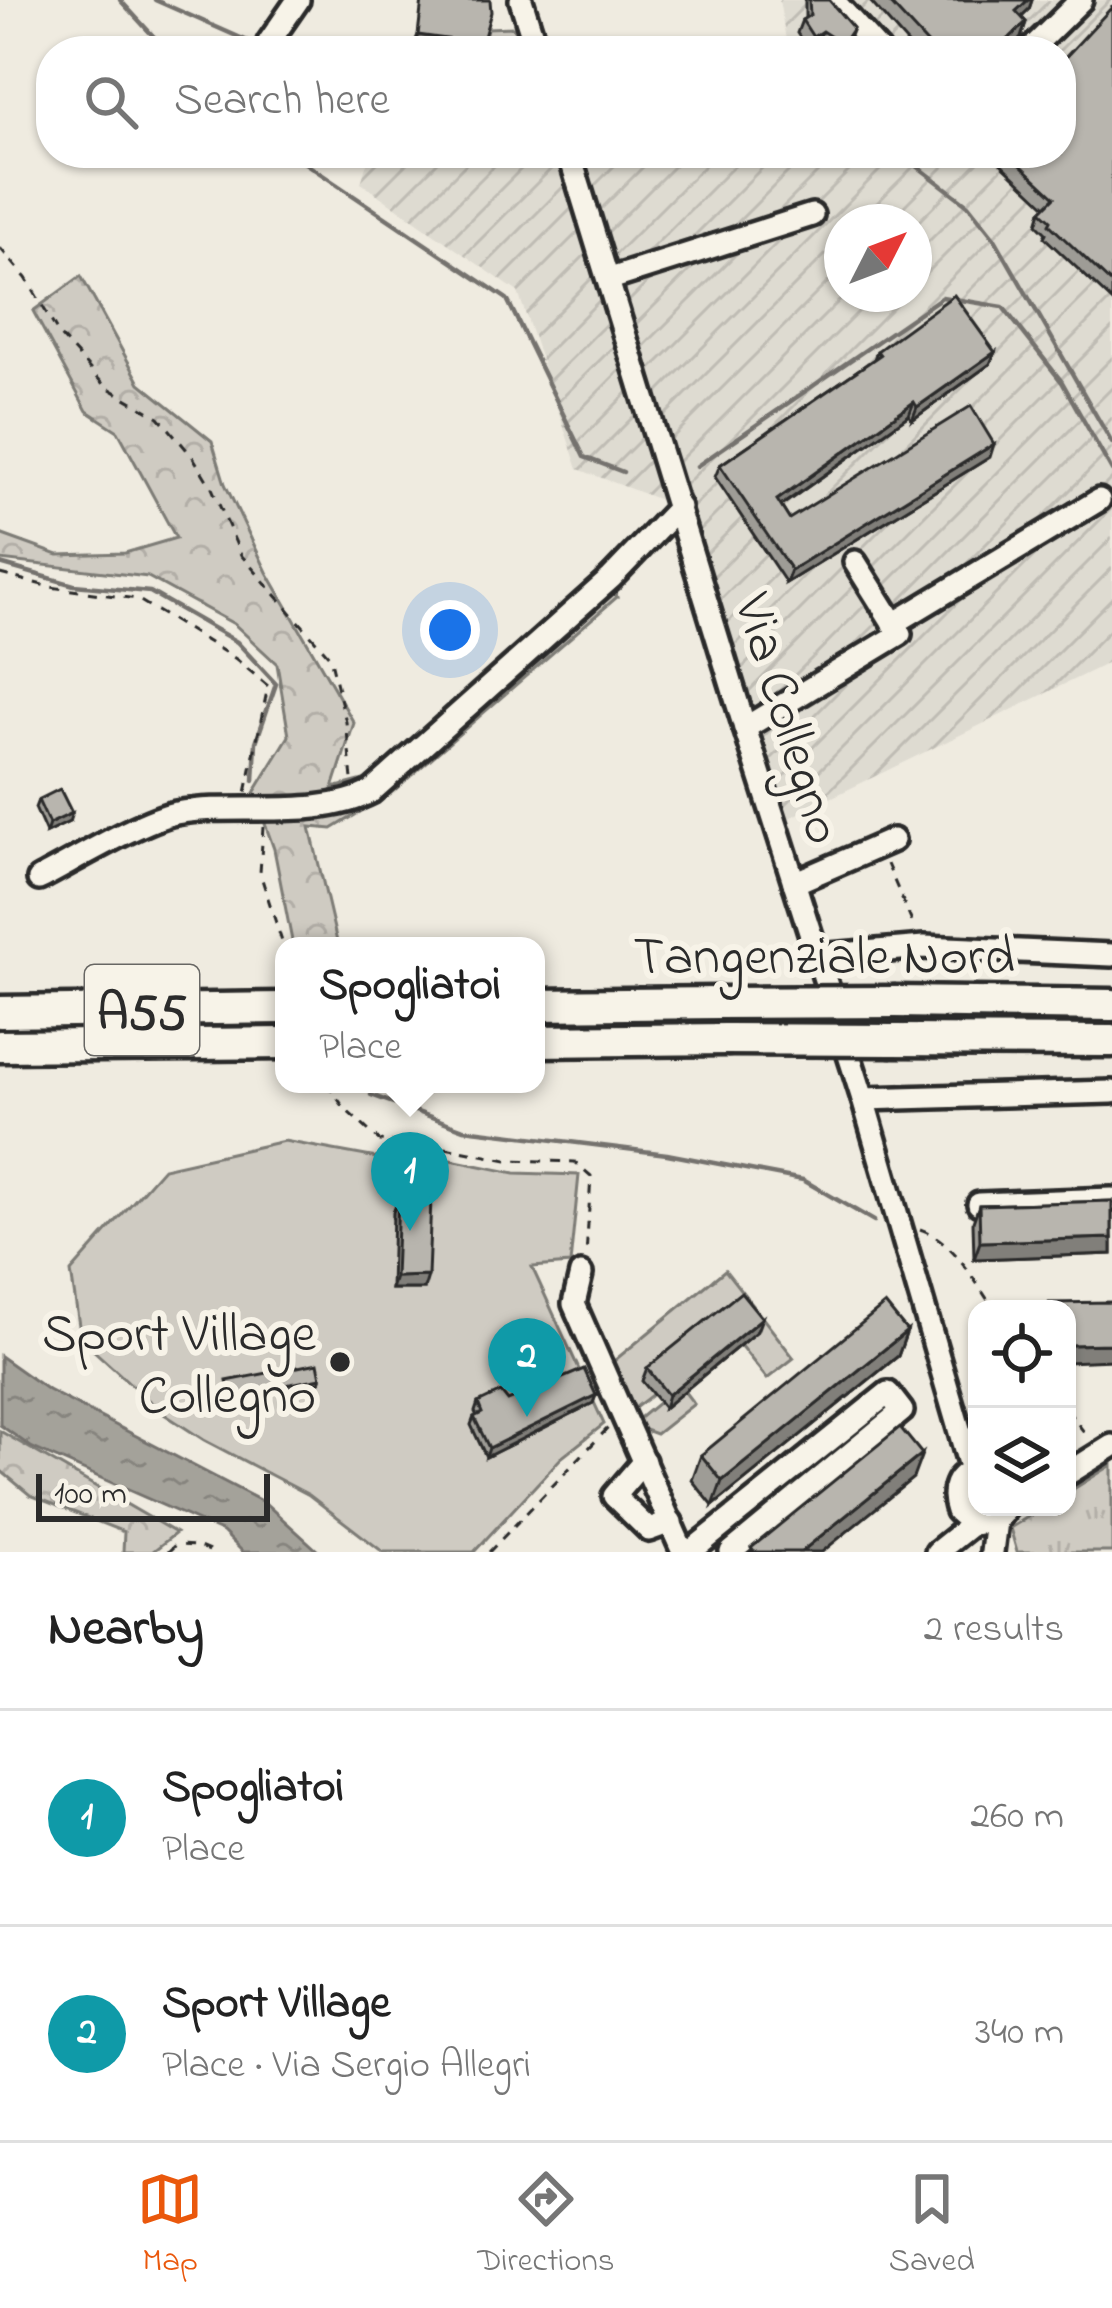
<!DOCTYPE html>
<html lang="en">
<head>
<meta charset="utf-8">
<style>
  body { margin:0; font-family:"Indie Flower",sans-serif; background:#f6f6f6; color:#222 }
  .controls { position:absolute; right:36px; bottom:36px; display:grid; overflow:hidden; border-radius:24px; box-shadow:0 3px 9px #0004 }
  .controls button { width:108px; height:108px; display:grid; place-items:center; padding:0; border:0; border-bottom:3px solid #e0e0e0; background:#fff; color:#222; font:60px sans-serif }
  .compass { position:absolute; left:824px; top:204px; width:108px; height:108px; border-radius:50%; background:#fff; box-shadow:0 3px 9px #0004; rotate:48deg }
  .scale { position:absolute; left:36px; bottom:30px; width:234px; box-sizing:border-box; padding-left:12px; border:6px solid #2b2b2b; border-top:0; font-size:33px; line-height:42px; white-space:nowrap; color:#2b2b2b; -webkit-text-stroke:9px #f7f3e8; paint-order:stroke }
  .you { position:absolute; left:450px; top:630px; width:42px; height:42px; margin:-30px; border:9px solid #fff; border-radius:50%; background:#1a73e8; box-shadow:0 0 0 18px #1a73e833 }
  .badge { display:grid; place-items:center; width:78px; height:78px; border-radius:50%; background:#ea580c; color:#fff; font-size:39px; font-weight:700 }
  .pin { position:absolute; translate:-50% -99px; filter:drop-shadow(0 3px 6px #0008) }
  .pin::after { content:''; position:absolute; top:63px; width:42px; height:36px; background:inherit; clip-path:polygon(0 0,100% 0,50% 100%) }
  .popup { position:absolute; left:275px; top:937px; width:270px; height:156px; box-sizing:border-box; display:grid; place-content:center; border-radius:24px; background:#fff; filter:drop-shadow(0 3px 9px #0005); font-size:39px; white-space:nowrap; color:#767676 }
  .popup b { font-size:45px; color:#222 }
  .popup::after { content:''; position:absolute; left:50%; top:100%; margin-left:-24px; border:24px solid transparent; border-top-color:#fff }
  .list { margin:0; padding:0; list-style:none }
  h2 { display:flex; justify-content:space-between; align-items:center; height:156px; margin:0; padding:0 48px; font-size:51px }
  h2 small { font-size:39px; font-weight:400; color:#767676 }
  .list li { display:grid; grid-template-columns:78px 1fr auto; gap:36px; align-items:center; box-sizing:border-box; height:216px; padding:0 48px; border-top:3px solid #e0e0e0 }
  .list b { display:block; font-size:45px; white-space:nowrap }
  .list p { margin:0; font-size:39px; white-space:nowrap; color:#767676 }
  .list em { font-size:39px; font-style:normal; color:#767676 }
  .icon { flex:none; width:66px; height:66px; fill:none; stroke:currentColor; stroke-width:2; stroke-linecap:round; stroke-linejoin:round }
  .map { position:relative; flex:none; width:1112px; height:1552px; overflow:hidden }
  .search { position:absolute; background:#fff; box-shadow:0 3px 9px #0004; left:36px; right:36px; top:36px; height:132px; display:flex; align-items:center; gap:30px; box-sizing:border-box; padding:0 42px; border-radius:48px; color:#767676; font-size:45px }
  .sheet { height:588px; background:#fff }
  nav { display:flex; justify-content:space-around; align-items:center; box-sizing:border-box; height:168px; border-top:3px solid #e0e0e0; background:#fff; font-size:33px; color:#767676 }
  nav a { display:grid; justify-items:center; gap:6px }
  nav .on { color:#ea580c }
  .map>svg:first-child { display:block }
  .industrial { fill:url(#industrial-furrows); fill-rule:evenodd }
  .green { fill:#cfcbc2; stroke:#7d7b76; stroke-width:3 }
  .forest { fill:url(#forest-crowns); stroke:#7d7b76; stroke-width:3 }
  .park { fill:url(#park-tufts); stroke:#7d7b76; stroke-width:3 }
  .water { fill:url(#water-ripples); stroke:#74726e; stroke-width:3 }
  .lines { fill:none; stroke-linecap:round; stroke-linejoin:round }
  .stream { stroke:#74726e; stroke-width:4.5 }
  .minor-casing { stroke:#2b2b2b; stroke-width:30 }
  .highway-casing { stroke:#2b2b2b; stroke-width:39 }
  .path { stroke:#2b2b2b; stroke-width:3; stroke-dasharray:9 9; stroke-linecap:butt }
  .minor { stroke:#f7f3e8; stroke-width:21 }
  .highway { stroke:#f7f3e8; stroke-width:30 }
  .highway-bridge-casing { stroke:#2b2b2b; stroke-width:39; stroke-linecap:butt }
  .highway-bridge { stroke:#f7f3e8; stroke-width:30 }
  .wall { fill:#9e9c96; stroke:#2b2b2b; stroke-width:3 }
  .shaded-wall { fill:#817f7a; stroke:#2b2b2b; stroke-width:3 }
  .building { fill:#b8b5ae; stroke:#2b2b2b; stroke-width:3 }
  .poi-dot { fill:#2b2b2b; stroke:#f7f3e8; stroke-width:4.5 }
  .labels { text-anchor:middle; stroke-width:12; stroke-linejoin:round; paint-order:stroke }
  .shield { fill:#f7f3e8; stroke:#686764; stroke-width:3 }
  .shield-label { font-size:51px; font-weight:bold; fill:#2b2b2b }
  .street-label { font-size:54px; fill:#2b2b2b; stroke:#f7f3e8 }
  .poi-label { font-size:54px; fill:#2b2b2b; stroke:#f7f3e8; text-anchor:end }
</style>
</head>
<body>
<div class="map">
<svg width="1112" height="1552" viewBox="0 0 1112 1552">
  <defs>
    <pattern id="industrial-furrows" width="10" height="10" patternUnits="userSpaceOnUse" patternTransform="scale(3)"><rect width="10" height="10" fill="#dedbd1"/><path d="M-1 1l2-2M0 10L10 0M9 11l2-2" fill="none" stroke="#bfbcb4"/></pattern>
    <pattern id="forest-crowns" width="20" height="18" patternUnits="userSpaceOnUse" patternTransform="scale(3)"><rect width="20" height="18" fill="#cfcbc2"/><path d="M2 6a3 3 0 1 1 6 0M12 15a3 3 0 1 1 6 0" fill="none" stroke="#b2aea7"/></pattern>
    <pattern id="park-tufts" width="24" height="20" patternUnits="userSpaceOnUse" patternTransform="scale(3)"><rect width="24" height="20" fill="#cfcbc2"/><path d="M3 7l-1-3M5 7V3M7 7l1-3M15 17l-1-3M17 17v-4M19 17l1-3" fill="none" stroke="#b2aea7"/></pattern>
    <pattern id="water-ripples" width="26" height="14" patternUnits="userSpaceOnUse" patternTransform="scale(3)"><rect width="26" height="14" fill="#a4a29a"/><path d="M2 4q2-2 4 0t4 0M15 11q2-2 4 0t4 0" fill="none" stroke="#86847e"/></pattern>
  </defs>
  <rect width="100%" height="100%" fill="#efebe0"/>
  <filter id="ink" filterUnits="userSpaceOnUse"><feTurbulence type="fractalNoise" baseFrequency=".00833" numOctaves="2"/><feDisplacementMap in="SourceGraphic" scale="24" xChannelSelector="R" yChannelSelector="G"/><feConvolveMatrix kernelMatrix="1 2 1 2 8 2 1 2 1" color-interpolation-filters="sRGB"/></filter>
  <g filter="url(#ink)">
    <path class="industrial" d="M779,0H1112V661L775,825L679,507L578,469L518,292L361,183L370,153H1061V51H788ZM842,222H914V294H842Z"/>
    <g class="green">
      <polygon points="513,27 518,40 507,44 509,51 482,51 487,28"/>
      <polygon points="284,1141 377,1158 436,1157 515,1173 579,1175 570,1264 532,1267 604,1424 561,1458 474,1552 383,1552 309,1495 204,1440 164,1414 81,1339 71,1272 163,1168"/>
      <polygon points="725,1270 794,1358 767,1379 740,1345 653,1394 631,1411 609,1365"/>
      <polygon points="684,1391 694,1404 656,1434 642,1429 636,1421 659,1402"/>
    </g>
    <g class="forest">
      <polygon points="81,276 140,383 212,441 225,484 267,572 354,723 333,788 375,777 603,567 617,597 390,794 332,829 310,827 338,946 293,946 274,849 254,793 289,736 277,664 234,624 148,577 0,560 0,534 58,555 125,553 176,538 118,431 87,411 33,311"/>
      <polygon points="0,1431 176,1533 152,1552 123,1552 124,1532 30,1495 0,1470"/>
    </g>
    <polygon class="park" points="1112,1465 1112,1552 1017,1552 1010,1528 1044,1507 1067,1507 1067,1493"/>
    <polygon class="water" points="0,1356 48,1390 265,1503 319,1552 243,1552 223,1532 31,1447 0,1425"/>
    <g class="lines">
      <g class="stream">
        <polyline points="120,0 167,51"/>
        <polyline points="155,0 259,46"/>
        <polyline points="290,153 507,299 584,457 623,472"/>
        <polyline points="900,153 968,205 995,239 1112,443"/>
        <polyline points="697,466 942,297 1003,307 1062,382 1112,471"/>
        <polyline points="0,564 74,585 150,592 237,642 276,684 256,742 254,781"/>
        <polyline points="371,1095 464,1129 667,1154 803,1180 874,1221"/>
      </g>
      <defs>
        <g id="minor">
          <polyline points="521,0 537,51"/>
          <polyline points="833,0 879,51"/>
          <polyline points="268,51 269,42 298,0"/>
          <polyline points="1029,51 1081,0"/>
          <polyline points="569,153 745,728 863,1099 971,1470"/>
          <polyline points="610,279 812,215"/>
          <polyline points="893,624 1099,500"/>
          <polyline points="745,728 900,634 855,562"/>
          <path d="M39,879C72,862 143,819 176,813C237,802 317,820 371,792L611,578L679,507"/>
          <polyline points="794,883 893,840"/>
          <polyline points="818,956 924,947 1112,955"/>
          <polyline points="863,1099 1112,1092"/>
          <polyline points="979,1204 1112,1199"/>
          <polyline points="581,1274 574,1304 683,1552"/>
          <polyline points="644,1461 614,1496 649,1530 671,1522"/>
          <path d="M977,1469C955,1474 950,1491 957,1511L972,1524L996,1521"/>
          <polyline points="1067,1474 1112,1446"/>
          <polyline points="690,1552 888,1393 902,1411 731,1552"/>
          <polyline points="937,1552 972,1524"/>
          <polyline points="992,1552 996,1521 1007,1507"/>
        </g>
        <g id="highway">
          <polyline points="896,1002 1112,1005"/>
          <polyline points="536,1005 717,1003"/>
          <polyline points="0,1012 284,1008"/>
          <polyline points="893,1040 1112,1041"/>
          <polyline points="536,1041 727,1039"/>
          <polyline points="0,1046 284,1043"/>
        </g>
      </defs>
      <use href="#minor" class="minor-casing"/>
      <use href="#highway" class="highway-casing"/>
      <g class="path">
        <polyline points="0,248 26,278 60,336 105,386 159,417 193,457 212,488 241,555 330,657 346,722 352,779"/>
        <polyline points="0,574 50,587 137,599 236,659 268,686 246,793"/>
        <polyline points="263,827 260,873 284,948"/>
        <polyline points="887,864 914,927"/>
        <polyline points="327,1084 346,1110 380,1141 419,1143 507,1160 575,1162 591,1176 586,1256"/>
        <path d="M920,1229C955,1241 974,1281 994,1309"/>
        <polyline points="1067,1410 1088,1437"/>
        <polyline points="168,1552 175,1545 197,1546 212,1552"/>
        <polyline points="489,1552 610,1426"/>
      </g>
      <use href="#minor" class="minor"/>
      <use href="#highway" class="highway"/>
      <defs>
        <g id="highway-bridge">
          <polyline points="717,1003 896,1002"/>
          <polyline points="727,1039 893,1040"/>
        </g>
      </defs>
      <use href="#highway-bridge" class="highway-bridge-casing"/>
      <use href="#highway-bridge" class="highway-bridge"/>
    </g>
    <g class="wall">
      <polygon points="805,0 829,0 853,28 848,41 841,51 828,51 817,44 808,50 797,33 802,20 805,19"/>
      <polygon points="869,0 1032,0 1029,9 1021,17 1026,22 1021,38 1007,51 914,51"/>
      <polygon points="1112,7 1112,301 1044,237 1046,233 1037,224 1041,211 1046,206 993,156 994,153 1061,153"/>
      <polygon points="877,351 995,352 990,364 912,420 909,415 781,506 789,519 990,457 786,583 715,477 720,465 874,359"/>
      <polygon points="38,800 69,822 46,833 35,808"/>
      <polygon points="398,1199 424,1289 391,1289 393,1212"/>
      <polygon points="1112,1201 1112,1254 974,1259 973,1222 979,1205"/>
      <polygon points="757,1331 664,1408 642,1381 647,1368"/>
      <polygon points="907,1331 898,1356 713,1506 692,1480 701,1455"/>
      <polygon points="596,1395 593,1403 486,1457 471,1425 474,1417 477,1416 475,1412 478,1403"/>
    </g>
    <g class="shaded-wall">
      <polygon points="1028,0 1032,0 1029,9 1010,27 1016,11"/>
      <polygon points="1026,22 1021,38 1007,51 996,51"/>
      <polygon points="822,31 817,44 808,50 813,37"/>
      <polygon points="418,35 482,44 480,50 415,42"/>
      <polygon points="995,352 990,364 912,420 917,407"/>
      <polygon points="914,402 909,415 772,512 777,500"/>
      <polygon points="994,444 990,457 786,583 791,570"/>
      <polygon points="72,813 69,822 46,833 49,824"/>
      <polygon points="1112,1238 1112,1254 974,1259 980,1242"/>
      <polygon points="428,1276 424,1289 391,1289 395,1277"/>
      <polygon points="762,1318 757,1331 664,1408 668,1395"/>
      <polygon points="907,1331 898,1356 713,1506 722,1481"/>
      <polygon points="1112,1344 1112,1360 1067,1362 1067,1345"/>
      <polygon points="321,1378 320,1382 229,1401 230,1396"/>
      <polygon points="596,1395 593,1403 486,1457 489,1448"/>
      <polygon points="922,1454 913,1478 822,1552 801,1552"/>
    </g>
    <g class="building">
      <polygon points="422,0 490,0 491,12 482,44 418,35"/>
      <polygon points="809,0 829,0 853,28 842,44 822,31 813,37 802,20 810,15"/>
      <polygon points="887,0 1028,0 1016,11 1026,22 996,51 934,51"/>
      <polygon points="1112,7 1112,284 1049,224 1051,220 1041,211 1055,197 1008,153 1061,153 1061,62"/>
      <polygon points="954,295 995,352 917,407 914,402 777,500 789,519 971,406 994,444 791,570 720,465 880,355 877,351"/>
      <polygon points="60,789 72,813 49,824 38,800"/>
      <polygon points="431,1198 428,1276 395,1277 398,1199"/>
      <polygon points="1112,1201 1112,1238 980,1242 979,1205"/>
      <polygon points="741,1292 762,1318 668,1395 647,1368"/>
      <polygon points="1112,1302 1112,1344 1067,1345 1067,1309 1049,1309 1049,1303"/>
      <polygon points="885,1304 907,1331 722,1481 701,1455"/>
      <polygon points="318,1363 321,1378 230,1396 227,1381"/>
      <polygon points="584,1369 596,1395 489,1448 474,1417 482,1413 478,1403 501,1392 508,1401"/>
      <polygon points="900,1427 922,1454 801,1552 754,1552 751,1548"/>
    </g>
  </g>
  <circle class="poi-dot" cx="340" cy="1362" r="12"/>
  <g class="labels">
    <rect class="shield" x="85" y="965" width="114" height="90" rx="9"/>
    <g class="shield-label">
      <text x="142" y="1028">A55</text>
    </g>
    <g class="street-label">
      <text transform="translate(791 718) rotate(73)" y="19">Via Collegno</text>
      <text x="824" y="973">Tangenziale Nord</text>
    </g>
    <g class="poi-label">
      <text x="316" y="1350">Sport Village<tspan x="316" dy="62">Collegno</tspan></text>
    </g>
  </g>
</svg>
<div class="controls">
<button><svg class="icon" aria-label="locate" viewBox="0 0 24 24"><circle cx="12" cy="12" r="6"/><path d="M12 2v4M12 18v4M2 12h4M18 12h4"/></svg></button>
<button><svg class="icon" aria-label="layers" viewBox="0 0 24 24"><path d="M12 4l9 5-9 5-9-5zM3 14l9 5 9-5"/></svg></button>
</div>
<svg class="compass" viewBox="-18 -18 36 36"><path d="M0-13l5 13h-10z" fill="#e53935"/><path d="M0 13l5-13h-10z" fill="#767676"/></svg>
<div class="scale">100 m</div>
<div class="you"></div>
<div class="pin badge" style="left:410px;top:1231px;background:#0f9aa8">1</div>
<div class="popup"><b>Spogliatoi</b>Place</div>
<div class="pin badge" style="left:527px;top:1417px;background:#0f9aa8">2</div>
<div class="search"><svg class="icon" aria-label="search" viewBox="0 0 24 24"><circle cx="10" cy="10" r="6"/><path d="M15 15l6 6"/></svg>Search here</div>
</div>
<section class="sheet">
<h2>Nearby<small>2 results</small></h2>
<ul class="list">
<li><span class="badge" style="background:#0f9aa8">1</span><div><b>Spogliatoi</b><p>Place</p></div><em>260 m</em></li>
<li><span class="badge" style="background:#0f9aa8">2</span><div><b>Sport Village</b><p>Place · Via Sergio Allegri</p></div><em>340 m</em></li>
</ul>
</section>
<nav>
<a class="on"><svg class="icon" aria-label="map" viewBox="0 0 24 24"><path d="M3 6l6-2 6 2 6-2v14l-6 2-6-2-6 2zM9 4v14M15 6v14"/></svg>Map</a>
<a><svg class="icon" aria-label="directions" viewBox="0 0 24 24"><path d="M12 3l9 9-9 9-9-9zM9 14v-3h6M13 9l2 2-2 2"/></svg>Directions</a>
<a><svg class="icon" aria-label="saved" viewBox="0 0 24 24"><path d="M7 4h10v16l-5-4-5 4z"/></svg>Saved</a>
</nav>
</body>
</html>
